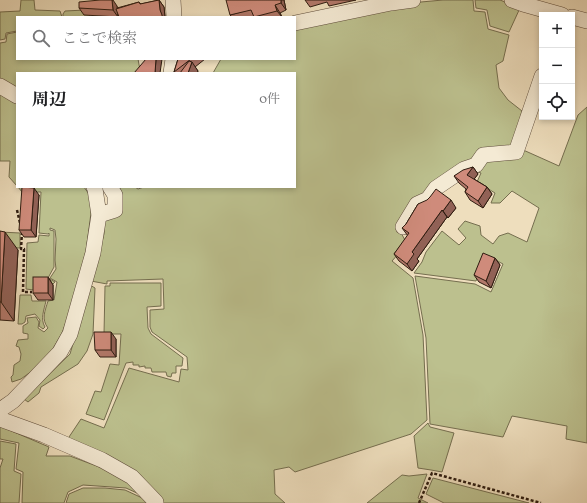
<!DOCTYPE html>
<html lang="ja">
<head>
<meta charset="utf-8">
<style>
  body { margin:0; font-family:Vollkorn,"Noto Serif JP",serif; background:#f6f6f6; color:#202124 }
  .controls { position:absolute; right:12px; top:12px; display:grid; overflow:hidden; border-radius:0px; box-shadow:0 2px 6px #0003 }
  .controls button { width:36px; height:36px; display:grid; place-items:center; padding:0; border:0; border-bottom:1px solid #e0e0e0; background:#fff; color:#202124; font:20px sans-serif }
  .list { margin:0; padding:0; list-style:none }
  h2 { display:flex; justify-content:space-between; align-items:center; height:52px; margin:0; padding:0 16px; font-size:17px }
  h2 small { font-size:13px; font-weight:400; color:#757577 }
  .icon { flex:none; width:22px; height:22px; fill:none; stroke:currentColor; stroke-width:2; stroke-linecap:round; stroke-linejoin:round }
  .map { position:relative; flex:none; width:587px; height:503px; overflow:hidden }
  .search { position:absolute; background:#fff; box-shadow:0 2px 6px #0003; left:16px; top:16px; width:280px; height:44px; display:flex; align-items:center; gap:10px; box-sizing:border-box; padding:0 14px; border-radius:0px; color:#757577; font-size:15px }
  .panel { position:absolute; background:#fff; box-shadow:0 2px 6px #0003; left:16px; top:72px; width:280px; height:116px; border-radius:0px }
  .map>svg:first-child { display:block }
  .green { fill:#bcc08e; stroke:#756e4f }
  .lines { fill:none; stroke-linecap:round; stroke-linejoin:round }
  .minor-casing { stroke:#5e4c3b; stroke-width:16 }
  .path { stroke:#2e1c10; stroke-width:2.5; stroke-dasharray:3 2; stroke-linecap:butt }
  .minor { stroke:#f4ead4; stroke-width:15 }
  .wall { fill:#b2786a; stroke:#2e1c10 }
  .shaded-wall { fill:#916156; stroke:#2e1c10 }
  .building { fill:#cf8b7b; stroke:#2e1c10 }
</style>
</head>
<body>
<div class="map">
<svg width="587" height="503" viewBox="0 0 587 503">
  <rect width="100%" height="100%" fill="#eedebd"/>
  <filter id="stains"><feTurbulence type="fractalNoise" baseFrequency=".005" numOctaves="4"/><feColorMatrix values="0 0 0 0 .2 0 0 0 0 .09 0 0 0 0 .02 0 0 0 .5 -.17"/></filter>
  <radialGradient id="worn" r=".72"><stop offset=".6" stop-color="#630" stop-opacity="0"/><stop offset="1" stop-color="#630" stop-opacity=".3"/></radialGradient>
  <g class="green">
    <polygon points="21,0 34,0 35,10 60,11 62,17 17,17 17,31 6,33 5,39 0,40 0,12 20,11"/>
    <polygon points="443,0 473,0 474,11 485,12 488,29 509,35 503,61 496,65 499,88 508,100 522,111 513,148 481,152 399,229 407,244 392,261 413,278 423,335 427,420 411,434 295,472 289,467 274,470 275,494 285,503 159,503 67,440 81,419 104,428 129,368 179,382 181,369 188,370 187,357 152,332 150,327 150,310 164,309 163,279 107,281 107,284 91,281 104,234 104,220 122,210 120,189 119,187 135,187 138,189 144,187 295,187 295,73 213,73 221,59 295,59 295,20 410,3"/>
    <polygon points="475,0 500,0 520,8 509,32 490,26 487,10 476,8"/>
    <polygon points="85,10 91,17 63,17 63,14 65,11"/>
    <polygon points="17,32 17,59 138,59 140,70 137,73 17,73 17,89 0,78 0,43 6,42 7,34"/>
    <polygon points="0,90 17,103 17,186 9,177 10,161 0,161"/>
    <polygon points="587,107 587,443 566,439 567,426 512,416 503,437 430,424 426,338 415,276 475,284 491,292 503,264 488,256 476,281 414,273 422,262 426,252 442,231 459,245 466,238 458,229 465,221 480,226 481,235 493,244 499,236 508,233 527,242 539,208 512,191 500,203 491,203 495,193 477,182 481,173 473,170 485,159 521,149 559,166 578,115"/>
    <path d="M18,187H84L91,197V213L86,251L70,312L62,333L51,352L36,368L21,379L12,382L11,377L13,375L14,365L20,361L21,354L19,347L16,346L18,340L28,339V334L23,333V326L28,323L27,318L36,317L39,322L38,328L44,332L48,328C41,319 45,311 48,301L54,300L57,282L50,278L56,269L55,260L56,239L55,230L50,228V230L54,231V267L48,278L55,282L53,284L34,290L26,289L27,243L38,242L39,235L49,236V233L48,234L39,233L41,192H22Z"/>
    <polygon points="0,232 20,233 20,248 0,247"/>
    <polygon points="110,283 161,283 161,306 147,307 148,328 151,334 183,358 182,366 176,366 176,373 172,373 171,377 167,376 166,372 152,372 151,368 145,368 145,366 139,367 139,365 133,365 133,362 126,363 104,420 86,414 95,391 101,392 110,364 119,365 121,334 104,334 105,286 110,286"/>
    <polygon points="90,285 95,288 93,334 87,351 78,364 41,387 39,393 28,402 24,399 70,354"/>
    <path d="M20,295H31L32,301H46C44,310 40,319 45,327L43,329L39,326L40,320L35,314L26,316L25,322L22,324H18Z"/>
    <polygon points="428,423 430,427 454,433 442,472 431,470 418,468 414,436"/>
    <polygon points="0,426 49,447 46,456 70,456 115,473 150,499 126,488 83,485 68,492 64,503 22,503 23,472 16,469 19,443 0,439"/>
    <polygon points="0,441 16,444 14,471 21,474 19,503 0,503 0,468 3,459 0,459"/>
    <polygon points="427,474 418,498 428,503 367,503 402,475 409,476"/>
    <polygon points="433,478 529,503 444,503 426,494"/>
    <polygon points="83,488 105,488 125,490 153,503 66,503 69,494"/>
  </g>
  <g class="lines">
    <defs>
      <g id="minor">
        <polyline points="173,0 174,17"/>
        <polyline points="512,0 523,4 562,15"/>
        <polyline points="572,17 587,21"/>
        <polyline points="295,23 391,3 413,0"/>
        <polyline points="171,73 173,59"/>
        <polyline points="0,86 17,96"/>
        <polyline points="99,215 115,210 115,195 110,187"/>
        <polyline points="403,227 417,204 428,199 436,188 464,169 476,165 483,155 516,152 542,76"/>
        <polyline points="0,410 13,401 60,352 70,334 93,253 99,215 95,189 94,187"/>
        <polyline points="0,419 44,435 102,460 132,477 156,502 156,503"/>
      </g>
    </defs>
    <use href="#minor" class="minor-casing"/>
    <g class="path">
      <polyline points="17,210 20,223"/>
      <polyline points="22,232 21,249 24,249 23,292 32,292"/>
      <polyline points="419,503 432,473 541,503"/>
    </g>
    <use href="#minor" class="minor"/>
  </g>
  <g class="wall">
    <polygon points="159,0 164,7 165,17 119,17 118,14 118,17 84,15 79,8 117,6 117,8 139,2 141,4"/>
    <polygon points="284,0 286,10 280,13 282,17 232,17 230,15"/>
    <polygon points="305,0 356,0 329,6 327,2 310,7"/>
    <polygon points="178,59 205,59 195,67 198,71 197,73 175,73 174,72"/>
    <polygon points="473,167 478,174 474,179 487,187 492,194 483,208 470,200 465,192 466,189 459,183 454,176"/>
    <polygon points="39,195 36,237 24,237 19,230"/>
    <polygon points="418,204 456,208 448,218 447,217 417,259 419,261 412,271 399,261 394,254 408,236 402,228 406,224"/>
    <polygon points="0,231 18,250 14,321 0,320"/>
    <polygon points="495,258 500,265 491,288 479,282 474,275"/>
    <polygon points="48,277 53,285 53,300 38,300 33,293"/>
    <polygon points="116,339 116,357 100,357 95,350"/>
  </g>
  <g class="shaded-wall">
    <polygon points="112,0 113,0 117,6 118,17 113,10"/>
    <polygon points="159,0 164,7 165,17 162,17 160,10"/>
    <polygon points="281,0 284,0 286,10 281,3"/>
    <polygon points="275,5 280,13 282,17 277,11"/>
    <polygon points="156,59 162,59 160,73 155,73"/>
    <polygon points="192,62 198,71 197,73 188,73"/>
    <polygon points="473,167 478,174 472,182 467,175"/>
    <polygon points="487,187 492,194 483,208 478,201"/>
    <polygon points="34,188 39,195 36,237 31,230"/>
    <polygon points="451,200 456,208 448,218 443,211"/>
    <polygon points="442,210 447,217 417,259 419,261 412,271 407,264 412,252"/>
    <polygon points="5,232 18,250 14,321 1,302"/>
    <polygon points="495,258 500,265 491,288 486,281"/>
    <polygon points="48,277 53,285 53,300 48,293"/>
    <polygon points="111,332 116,339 116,357 111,350"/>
  </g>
  <g class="building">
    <polygon points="100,0 112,0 113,10 79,8 79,2"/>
    <polygon points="159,0 160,10 162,15 162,17 119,17 116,9 139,2 140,4"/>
    <polygon points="226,0 281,0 281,3 275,5 277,11 254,17 251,10 230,15"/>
    <polygon points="146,59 156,59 155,73 134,73"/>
    <polygon points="178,59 191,59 174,72"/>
    <polygon points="189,61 192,62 188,73 180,73"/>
    <polygon points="473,167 467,175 487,187 478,201 465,192 468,187 454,176 463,170"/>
    <polygon points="22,187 34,188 31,230 19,230"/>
    <polygon points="436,189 451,200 443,211 442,210 412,252 414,254 407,264 394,254 409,233 402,228 406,224 418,204 427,200 430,197"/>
    <polygon points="0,231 5,232 1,302 0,302"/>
    <polygon points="483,253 495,258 486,281 474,275"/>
    <rect x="33" y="277" width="15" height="16"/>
    <polygon points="94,332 111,332 111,350 95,350"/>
  </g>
  <rect width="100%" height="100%" filter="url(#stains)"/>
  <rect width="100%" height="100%" fill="url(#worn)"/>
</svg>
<div class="controls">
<button>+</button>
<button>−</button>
<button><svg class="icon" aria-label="locate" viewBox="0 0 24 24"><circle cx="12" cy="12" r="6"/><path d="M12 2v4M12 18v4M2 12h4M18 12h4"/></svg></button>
</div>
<div class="search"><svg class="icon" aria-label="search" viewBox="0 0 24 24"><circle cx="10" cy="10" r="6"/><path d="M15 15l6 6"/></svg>ここで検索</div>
<section class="panel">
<h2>周辺<small>0件</small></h2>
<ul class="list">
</ul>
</section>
</div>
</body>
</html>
